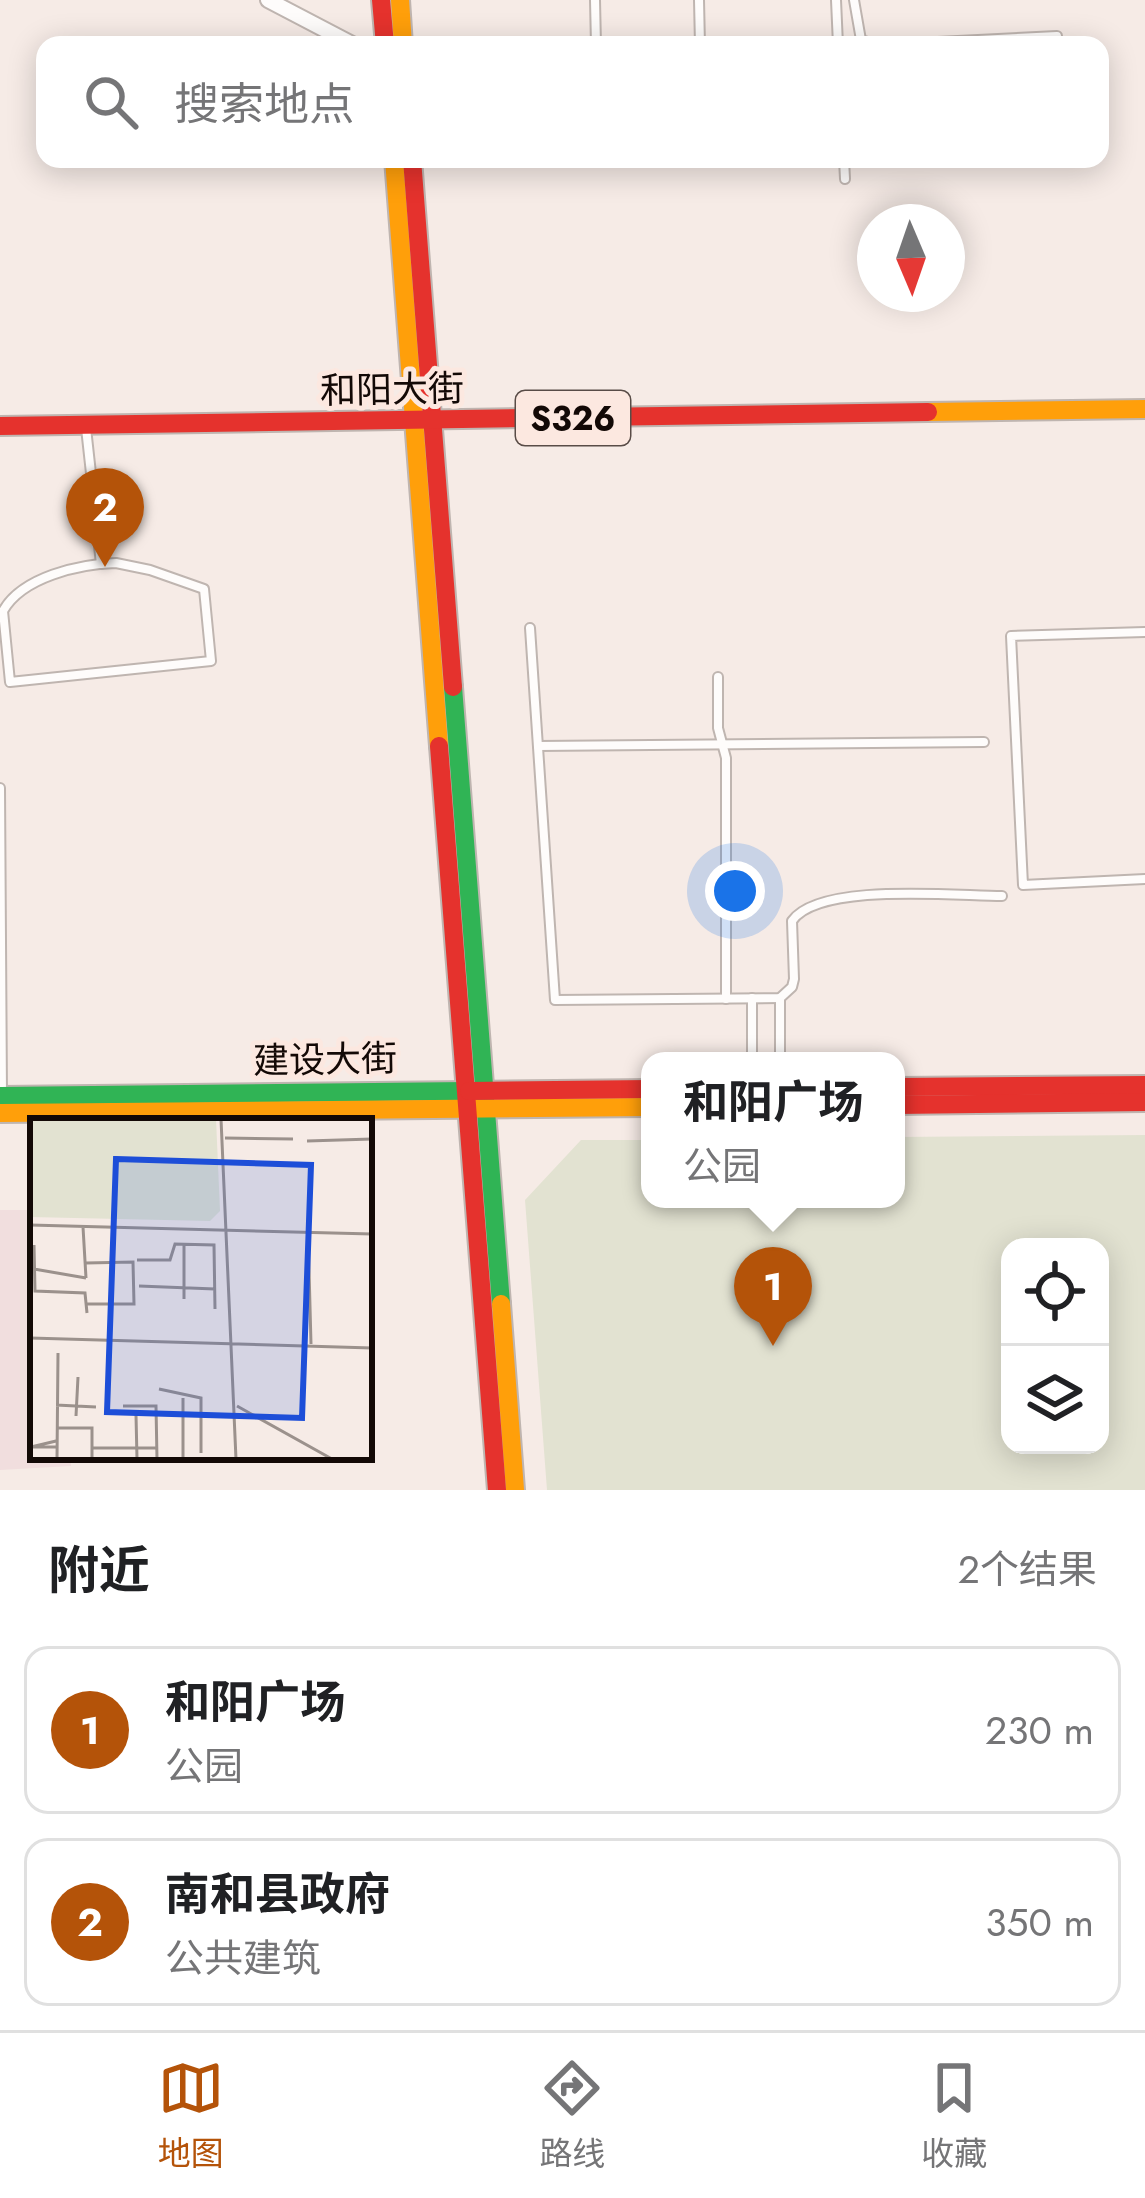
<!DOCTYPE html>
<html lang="zh">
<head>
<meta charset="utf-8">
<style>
  body { margin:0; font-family:Jost,"Noto Sans SC",sans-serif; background:#f2f2f2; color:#202124 }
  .controls { position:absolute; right:36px; bottom:36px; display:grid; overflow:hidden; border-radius:24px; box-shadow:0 6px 30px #0003 }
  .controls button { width:108px; height:108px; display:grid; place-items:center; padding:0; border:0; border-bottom:3px solid #e0e0e0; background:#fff; color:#202124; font:60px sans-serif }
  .compass { position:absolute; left:857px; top:204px; width:108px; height:108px; border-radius:50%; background:#fff; box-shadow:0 6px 30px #0003; rotate:178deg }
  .you { position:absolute; left:735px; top:891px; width:42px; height:42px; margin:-30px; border:9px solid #fff; border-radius:50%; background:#1a73e8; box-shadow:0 0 0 18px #1a73e833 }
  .badge { display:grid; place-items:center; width:78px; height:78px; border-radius:50%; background:#b45309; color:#fff; font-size:39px; font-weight:700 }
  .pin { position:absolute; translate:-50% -99px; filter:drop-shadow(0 3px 6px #0008) }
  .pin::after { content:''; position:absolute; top:63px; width:42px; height:36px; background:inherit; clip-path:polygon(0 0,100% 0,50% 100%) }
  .popup { position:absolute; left:641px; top:1052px; width:264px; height:156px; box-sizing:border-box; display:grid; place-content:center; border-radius:24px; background:#fff; filter:drop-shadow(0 3px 9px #0005); font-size:39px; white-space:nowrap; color:#757577 }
  .popup b { font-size:45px; color:#202124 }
  .popup::after { content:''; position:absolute; left:50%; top:100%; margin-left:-24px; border:24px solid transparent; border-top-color:#fff }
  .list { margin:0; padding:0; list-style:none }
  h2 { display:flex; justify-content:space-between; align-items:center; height:156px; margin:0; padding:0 48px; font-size:51px }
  h2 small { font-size:39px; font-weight:400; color:#757577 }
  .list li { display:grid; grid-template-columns:78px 1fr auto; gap:36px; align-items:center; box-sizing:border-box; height:168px; margin:0 24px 24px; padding:0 24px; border:3px solid #e0e0e0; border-radius:24px }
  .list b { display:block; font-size:45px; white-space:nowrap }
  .list p { margin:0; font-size:39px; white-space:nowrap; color:#757577 }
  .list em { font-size:39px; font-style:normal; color:#757577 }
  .icon { flex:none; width:66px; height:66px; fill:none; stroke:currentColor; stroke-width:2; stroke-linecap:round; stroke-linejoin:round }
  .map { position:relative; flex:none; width:1145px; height:1490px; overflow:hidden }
  .search { position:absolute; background:#fff; box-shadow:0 6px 30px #0003; left:36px; right:36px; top:36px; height:132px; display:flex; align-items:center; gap:30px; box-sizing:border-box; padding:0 42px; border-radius:24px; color:#757577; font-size:45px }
  .sheet { height:540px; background:#fff }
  nav { display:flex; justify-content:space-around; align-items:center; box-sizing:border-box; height:168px; border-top:3px solid #e0e0e0; background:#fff; font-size:33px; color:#757577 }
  nav a { display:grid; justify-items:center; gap:6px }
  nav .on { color:#b45309 }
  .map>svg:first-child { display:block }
  .education { fill:#f1dede }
  .green { fill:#e2e2d1; fill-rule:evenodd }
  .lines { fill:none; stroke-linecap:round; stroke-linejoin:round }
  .lane-casing { stroke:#bfb5b0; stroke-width:12 }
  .street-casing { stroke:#bfb5b0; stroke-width:18 }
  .fast-casing { stroke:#bfb5b0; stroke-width:22 }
  .slow-casing { stroke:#bfb5b0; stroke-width:22 }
  .jam-casing { stroke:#bfb5b0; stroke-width:22 }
  .lane { stroke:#fefcfb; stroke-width:8 }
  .street { stroke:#fefcfb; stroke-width:14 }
  .fast { stroke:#30b455; stroke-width:18 }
  .slow { stroke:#ff9f0a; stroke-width:18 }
  .jam { stroke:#e5322d; stroke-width:18 }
  .labels { text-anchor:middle; stroke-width:10; stroke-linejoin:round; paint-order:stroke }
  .shield { fill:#fce8e0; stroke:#594c47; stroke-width:3 }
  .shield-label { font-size:33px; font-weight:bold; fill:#130906 }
  .street-label { font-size:36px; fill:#130906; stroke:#fce8e0 }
  .inset-road { fill:none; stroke:#9b918c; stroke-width:3 }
  .view { fill:#1d4ed8; fill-opacity:0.15; stroke:#1d4ed8; stroke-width:6 }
  .inset-edge { fill:none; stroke:#130906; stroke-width:6 }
</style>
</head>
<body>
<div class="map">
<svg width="1145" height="1490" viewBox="0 0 1145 1490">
  <rect width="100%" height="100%" fill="#f6ebe6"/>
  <polygon class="education" points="0,1210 33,1210 33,1457 70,1457 71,1466 0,1470"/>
  <path class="green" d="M1145,1135V1490H547L525,1200L581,1140H650V1199H896V1137ZM1010,1247H1100V1445H1010Z"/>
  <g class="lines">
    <defs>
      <g id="lane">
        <polyline points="595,0 596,45"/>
        <polyline points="699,0 700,45"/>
        <polyline points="836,0 838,45"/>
        <polyline points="854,0 861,40 877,45 1057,36"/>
        <polyline points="844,159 845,179"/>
        <polyline points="86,428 101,564"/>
        <path d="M116,563L150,570L204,589L211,661L10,682L3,611C22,577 79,564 116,563Z"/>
        <path d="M530,628L555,1000L780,998L792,987L794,979L792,921C819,882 955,896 1002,896"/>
        <polyline points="1145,632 1011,636 1023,885 1145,879"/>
        <polyline points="718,677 718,728 726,758 726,999"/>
        <polyline points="538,746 984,742"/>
        <polyline points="0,788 2,1094"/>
        <polyline points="752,998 752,1061"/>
        <polyline points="780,998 780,1061"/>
      </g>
      <polyline id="street" points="268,0 354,45"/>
      <g id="fast">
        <polyline points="453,687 501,1304"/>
        <polyline points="0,1096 469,1091"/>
      </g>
      <g id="slow">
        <polyline points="400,0 403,45"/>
        <polyline points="394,159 439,746"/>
        <polyline points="928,412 1145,409"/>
        <polyline points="0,1113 650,1107"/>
        <polyline points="501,1304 515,1490"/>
      </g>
      <g id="jam">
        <polyline points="381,0 385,45"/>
        <polyline points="412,159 453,687"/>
        <polyline points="0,426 928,412"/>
        <polyline points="439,746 497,1490"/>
        <polyline points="896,1087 1145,1085"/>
        <polyline points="469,1091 650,1089"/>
        <polyline points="896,1105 1145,1102"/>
      </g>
    </defs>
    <use href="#lane" class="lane-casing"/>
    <use href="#street" class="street-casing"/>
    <use href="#fast" class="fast-casing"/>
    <use href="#slow" class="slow-casing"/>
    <use href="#jam" class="jam-casing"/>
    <use href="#lane" class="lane"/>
    <use href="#street" class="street"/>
    <use href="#fast" class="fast"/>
    <use href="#slow" class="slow"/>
    <use href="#jam" class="jam"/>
  </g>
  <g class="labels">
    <rect class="shield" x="516" y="391" width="114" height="54" rx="9"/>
    <g class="shield-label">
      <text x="573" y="430">S326</text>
    </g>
    <g class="street-label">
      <text transform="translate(392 389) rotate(-1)" y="13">和阳大街</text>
      <text transform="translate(325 1059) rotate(-1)" y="13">建设大街</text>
    </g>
  </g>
  <g transform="translate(30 1118)">
    <rect width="342" height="342" fill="#f6ebe6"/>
    <path d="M0,1H186L190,93L180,103L0,99Z" fill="#e2e2d1"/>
    <path class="inset-road" d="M191,1L206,341M195,20L263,21M277,23L342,21M0,107L342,116M53,109L56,160M278,114L281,226M4,127L5,173L55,175L57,195M107,142H140L145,126L184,127L185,191M56,145L103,144L104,186H57M4,151L56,160M109,168L185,171M154,181V126M0,220L342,230M129,271L171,280V335M26,287L66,289M93,288H126L127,341M207,288L302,341M106,297L107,341M46,298L48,259M26,310H62V341M26,323L1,329H26M62,330H127M153,340V280M27,341L28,235"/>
    <path class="view" d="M86,41L281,47L272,300L77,294Z"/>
    <rect width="342" height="342" class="inset-edge"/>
  </g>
</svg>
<div class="controls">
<button><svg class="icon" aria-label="locate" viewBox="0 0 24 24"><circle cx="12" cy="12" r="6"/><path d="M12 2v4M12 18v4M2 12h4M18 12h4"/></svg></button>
<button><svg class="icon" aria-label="layers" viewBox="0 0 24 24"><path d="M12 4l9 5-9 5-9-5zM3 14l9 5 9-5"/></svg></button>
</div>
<svg class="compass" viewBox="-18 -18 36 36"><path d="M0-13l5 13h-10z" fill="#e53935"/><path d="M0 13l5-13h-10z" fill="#757577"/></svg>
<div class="you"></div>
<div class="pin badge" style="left:773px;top:1346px">1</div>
<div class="popup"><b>和阳广场</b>公园</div>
<div class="pin badge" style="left:105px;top:567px">2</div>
<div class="search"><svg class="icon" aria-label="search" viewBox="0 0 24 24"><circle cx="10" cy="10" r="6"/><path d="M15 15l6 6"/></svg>搜索地点</div>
</div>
<section class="sheet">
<h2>附近<small>2个结果</small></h2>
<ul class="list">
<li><span class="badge">1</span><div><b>和阳广场</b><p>公园</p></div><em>230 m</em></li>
<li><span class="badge">2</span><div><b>南和县政府</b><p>公共建筑</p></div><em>350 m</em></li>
</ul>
</section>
<nav>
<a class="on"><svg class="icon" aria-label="map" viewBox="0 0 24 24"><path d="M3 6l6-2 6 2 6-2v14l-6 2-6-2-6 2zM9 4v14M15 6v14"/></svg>地图</a>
<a><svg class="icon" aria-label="directions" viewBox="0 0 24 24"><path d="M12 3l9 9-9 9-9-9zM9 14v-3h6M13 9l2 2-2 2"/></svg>路线</a>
<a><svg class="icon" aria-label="saved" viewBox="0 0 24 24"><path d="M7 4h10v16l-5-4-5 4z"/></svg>收藏</a>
</nav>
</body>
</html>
